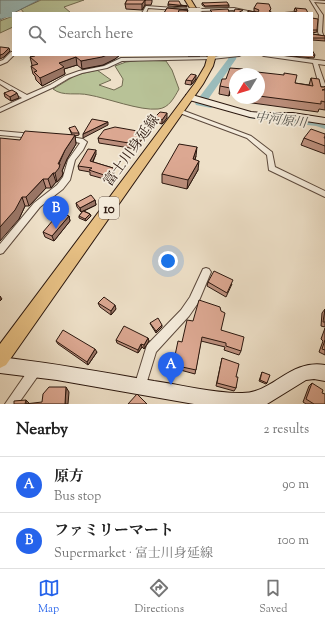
<!DOCTYPE html>
<html lang="en">
<head>
<meta charset="utf-8">
<style>
  body { margin:0; font-family:"Sorts Mill Goudy","Noto Serif JP",serif; background:#f6f6f6; color:#222 }
  .compass { position:absolute; left:229px; top:68px; width:36px; height:36px; border-radius:50%; background:#fff; box-shadow:0 4px 16px #0002; rotate:232deg }
  .you { position:absolute; left:168px; top:261px; width:14px; height:14px; margin:-10px; border:3px solid #fff; border-radius:50%; background:#1a73e8; box-shadow:0 0 0 6px #1a73e833 }
  .badge { display:grid; place-items:center; width:26px; height:26px; border-radius:50%; background:#2563eb; color:#fff; font-size:13px; font-weight:700 }
  .pin { position:absolute; translate:-50% -33px; filter:drop-shadow(0 1px 2px #0008) }
  .pin::after { content:''; position:absolute; top:21px; width:14px; height:12px; background:inherit; clip-path:polygon(0 0,100% 0,50% 100%) }
  .list { margin:0; padding:0; list-style:none }
  h2 { display:flex; justify-content:space-between; align-items:center; height:52px; margin:0; padding:0 16px; font-size:17px }
  h2 small { font-size:13px; font-weight:400; color:#767676 }
  .list li { display:grid; grid-template-columns:26px 1fr auto; gap:12px; align-items:center; box-sizing:border-box; height:56px; padding:0 16px; border-top:1px solid #e0e0e0 }
  .list b { display:block; font-size:15px; white-space:nowrap }
  .list p { margin:0; font-size:13px; white-space:nowrap; color:#767676 }
  .list em { font-size:13px; font-style:normal; color:#767676 }
  .icon { flex:none; width:22px; height:22px; fill:none; stroke:currentColor; stroke-width:2; stroke-linecap:round; stroke-linejoin:round }
  .map { position:relative; flex:none; width:325px; height:404px; overflow:hidden }
  .search { position:absolute; background:#fff; box-shadow:0 4px 16px #0002; left:12px; right:12px; top:12px; height:44px; display:flex; align-items:center; gap:10px; box-sizing:border-box; padding:0 14px; border-radius:0px; color:#767676; font-size:15px }
  .sheet { height:164px; background:#fff }
  nav { display:flex; justify-content:space-around; align-items:center; box-sizing:border-box; height:56px; border-top:1px solid #e0e0e0; background:#fff; font-size:11px; color:#767676 }
  nav a { display:grid; justify-items:center; gap:2px }
  nav .on { color:#2563eb }
  .map>svg:first-child { display:block }
  .green { fill:#b8c297; stroke:#726c52 }
  .water { fill:#9bbcbb; stroke:#6e7a76 }
  .lines { fill:none; stroke-linecap:round; stroke-linejoin:round }
  .river { fill:#9bbcbb; fill-rule:evenodd }
  .street-casing { stroke:#5c493c; stroke-width:2 }
  .secondary-casing { stroke:#2b170e; stroke-width:2 }
  .primary-casing { stroke:#2b170e; stroke-width:2 }
  .street { fill:#f4ebdb; fill-rule:evenodd }
  .secondary { fill:#f4ebdb; fill-rule:evenodd }
  .primary { fill:#e7c084; fill-rule:evenodd }
  .street-bridge-casing { stroke:#5c493c; stroke-width:5; stroke-linecap:butt }
  .street-bridge { stroke:#f4ebdb; stroke-width:4 }
  .wall { fill:#bd907e; stroke:#2b170e }
  .shaded-wall { fill:#9a7666; stroke:#2b170e }
  .building { fill:#dca892; stroke:#2b170e }
  .labels { text-anchor:middle; stroke-width:3.5; stroke-linejoin:round; paint-order:stroke }
  .far-water-label { font-size:13px; font-style:italic; fill:#52514b; stroke:#f4ebdb }
  .shield { fill:#f4ebdb; stroke:#67574c; stroke-width:1 }
  .shield-label { font-size:13px; font-weight:bold; fill:#2b170e }
  .street-label { font-size:14px; fill:#2b170e; stroke:#f4ebdb }
</style>
</head>
<body>
<div class="map">
<svg width="325" height="404" viewBox="0 0 325 404">
  <rect width="100%" height="100%" fill="#eee0c8"/>
  <filter id="stains"><feTurbulence type="fractalNoise" baseFrequency=".005" numOctaves="4"/><feColorMatrix values="0 0 0 0 .2 0 0 0 0 .09 0 0 0 0 .02 0 0 0 .5 -.17"/></filter>
  <radialGradient id="worn" r=".72"><stop offset=".6" stop-color="#630" stop-opacity="0"/><stop offset="1" stop-color="#630" stop-opacity=".3"/></radialGradient>
  <g class="green">
    <polygon points="41,0 84,0 64,7 71,13 24,13 21,9"/>
    <polygon points="13,16 13,27 0,33 0,21"/>
    <path d="M142,60L166,61L172,70L179,89C174,98 169,108 158,109C140,111 107,98 89,95C77,92 63,97 53,89L76,75L97,70L111,80L99,85L114,90L122,86L123,79L115,66L126,62Z"/>
  </g>
  <polygon class="water" points="0,0 39,0 0,20"/>
  <g class="lines">
    <g class="river">
      <polygon points="14,13 13,17 0,18 0,14"/>
      <polygon points="229,55 237,55 236,59 207,101 215,103 216,105 211,108 196,105 195,103 228,59"/>
      <polygon points="252,113 319,120 325,122 325,129 316,126 248,118 247,116"/>
    </g>
    <defs>
      <g id="street">
        <polygon points="310,0 325,1 325,3 314,2 323,15 322,32 324,37 320,37 318,32 319,15"/>
        <polygon points="146,6 189,9 191,10 189,11 148,8 146,13 142,13"/>
        <polygon points="234,8 257,13 249,13 233,10 200,11 198,10 200,9"/>
        <polygon points="11,52 13,52 14,55 7,62 0,65 0,61 3,60"/>
        <polygon points="226,55 241,55 239,56 212,59 122,61 107,68 82,73 69,78 54,87 0,112 0,108 22,98 0,84 0,80 27,95 50,85 65,76 79,71 104,66 121,58 212,57"/>
        <polygon points="262,55 275,55 325,61 325,65 318,64 325,84 325,88 319,85 313,63 264,56"/>
        <polygon points="179,109 251,136 272,152 275,167 325,191 325,197 269,170 267,155 247,138 177,112 177,110"/>
        <polygon points="0,131 33,134 36,136 33,138 0,135"/>
        <polygon points="65,136 83,139 87,142 83,150 75,160 70,180 63,189 40,207 3,253 0,254 0,244 34,203 57,185 63,177 68,160 80,143 63,139 63,137"/>
        <polygon points="206,268 209,269 211,272 198,303 189,316 156,352 144,391 140,393 136,391 134,387 147,345 181,310 190,297 203,269"/>
        <polygon points="36,363 40,365 42,369 40,373 18,404 5,404 32,365"/>
      </g>
      <g id="secondary">
        <polygon points="186,95 192,95 251,112 262,113 293,113 325,118 325,124 293,119 262,119 250,117 186,99"/>
        <path d="M0,357C52,363 102,372 154,381C182,385 212,393 241,393C273,394 289,359 325,365V381L314,379L306,380L267,404H194L57,380L0,373Z"/>
      </g>
      <g id="primary">
        <polygon points="185,0 191,0 199,13 193,13"/>
        <polygon points="208,55 216,55 213,66 203,84 6,365 0,368 0,344 195,83 205,66"/>
      </g>
    </defs>
    <use href="#street" class="street-casing"/>
    <use href="#secondary" class="secondary-casing"/>
    <use href="#primary" class="primary-casing"/>
    <use href="#street" class="street"/>
    <use href="#secondary" class="secondary"/>
    <use href="#primary" class="primary"/>
    <defs>
      <polyline id="street-bridge" points="189,10 200,10"/>
    </defs>
    <use href="#street-bridge" class="street-bridge-casing"/>
    <use href="#street-bridge" class="street-bridge"/>
  </g>
  <g class="wall">
    <polygon points="127,0 152,0 152,2 151,5 145,5 142,10 126,9 125,4"/>
    <polygon points="202,3 229,5 229,7 205,7 202,5"/>
    <polygon points="168,4 187,6 187,7 168,6"/>
    <polygon points="167,8 188,10 187,13 164,13"/>
    <polygon points="254,8 271,11 270,12 273,13 296,12 294,11 295,8 308,13 248,13 248,11 256,12 254,11"/>
    <polygon points="312,18 317,30 317,32 312,33"/>
    <polygon points="312,34 325,36 325,41 312,40"/>
    <polygon points="33,55 120,55 115,59 103,65 82,69 77,65 64,69 65,74 42,86 36,80 35,76 33,74 31,66 33,66 32,65 30,57 34,56"/>
    <polygon points="187,55 200,55 200,56 188,56"/>
    <polygon points="279,55 315,55 314,58"/>
    <polygon points="235,74 235,87 231,87 229,96 219,94 220,86 226,79"/>
    <polygon points="259,74 295,83 309,85 311,78 321,87 324,87 325,86 325,110 319,109 318,112 245,102 246,98 259,98"/>
    <polygon points="196,79 191,85 185,84 186,80"/>
    <polygon points="4,93 19,98 11,101 5,97"/>
    <polygon points="155,117 167,118 162,124 155,122"/>
    <polygon points="69,128 79,133 79,135 75,136 76,144 67,159 62,171 63,173 62,176 57,182 56,182 51,188 46,188 29,206 25,206 19,219 20,140 72,135"/>
    <polygon points="325,134 325,154 301,145 304,138"/>
    <polygon points="143,137 136,149 99,143 98,138"/>
    <polygon points="96,154 93,162 113,168 114,177 108,180 90,175 90,172 79,170 78,166"/>
    <polygon points="196,156 195,160 198,170 187,189 162,183 162,174"/>
    <polygon points="95,200 96,205 84,211 90,214 91,216 86,221 79,218 79,216 83,211 81,212 77,207 76,203"/>
    <polygon points="69,216 70,221 54,241 45,237 43,232"/>
    <polygon points="208,282 232,284 226,297 207,286"/>
    <polygon points="98,303 116,309 111,315 100,307"/>
    <polygon points="325,309 325,327 321,326 322,313"/>
    <polygon points="150,323 162,327 156,333 151,325"/>
    <polygon points="325,328 325,355 319,352 323,341 321,339"/>
    <polygon points="221,330 241,351 239,355 224,350 225,347 201,341 195,374 173,368 173,365 182,342"/>
    <polygon points="148,338 149,341 144,349 142,347 138,353 117,343 116,340"/>
    <polygon points="56,341 97,352 88,365 58,344"/>
    <polygon points="222,358 236,377 236,388 234,391 216,386"/>
    <polygon points="262,372 267,383 266,384 259,381"/>
    <polygon points="312,383 322,393 325,404 306,404 303,402 309,386"/>
  </g>
  <g class="shaded-wall">
    <polygon points="145,0 145,5 142,10 142,4"/>
    <polygon points="9,48 10,51 4,57 0,59 0,55"/>
    <polygon points="107,55 120,55 115,59 103,65 82,69 81,61"/>
    <polygon points="76,57 77,65 64,69 65,74 42,86 40,78 59,63"/>
    <polygon points="196,75 196,79 191,85 192,81"/>
    <polygon points="233,79 231,87 229,96 230,88"/>
    <polygon points="17,93 19,98 11,101 10,97"/>
    <polygon points="167,113 167,118 162,124 162,120"/>
    <polygon points="108,122 108,125 83,138 83,134"/>
    <polygon points="143,132 143,137 136,149 135,144"/>
    <polygon points="75,135 76,144 67,159 62,171 63,173 62,176 57,182 55,173 65,150"/>
    <polygon points="197,147 196,156 192,168 193,159"/>
    <polygon points="96,150 96,154 91,165 90,161"/>
    <polygon points="199,161 198,170 187,189 188,180"/>
    <polygon points="114,172 114,177 108,180 107,176"/>
    <polygon points="53,173 56,182 51,188 48,179"/>
    <polygon points="43,179 46,188 29,206 26,197"/>
    <polygon points="22,197 25,206 19,219 0,241 0,227"/>
    <polygon points="95,200 96,205 81,212 80,208"/>
    <polygon points="90,214 91,216 86,221 85,219"/>
    <polygon points="69,216 70,221 54,241 52,236"/>
    <polygon points="0,296 2,299 0,301"/>
    <polygon points="115,305 116,309 111,315 111,311"/>
    <polygon points="162,325 162,327 156,333 156,331"/>
    <polygon points="148,338 149,341 144,349 144,345"/>
    <polygon points="141,344 142,347 138,353 138,350"/>
    <polygon points="95,349 97,352 88,365 87,362"/>
    <polygon points="66,387 69,392 68,404 65,404"/>
    <polygon points="26,400 30,404 26,404"/>
  </g>
  <g class="building">
    <polygon points="127,0 146,0 145,0 142,4 125,4"/>
    <polygon points="169,1 179,1 181,5 187,6 168,4"/>
    <polygon points="227,2 229,5 205,6 202,3"/>
    <polygon points="257,3 269,4 271,9 269,11 273,13 296,12 297,10 295,8 306,9 308,13 249,13 248,11 258,12 259,10 254,8"/>
    <polygon points="167,8 188,10 179,10 178,13 164,13"/>
    <polygon points="228,9 229,12 234,12 235,9 243,10 238,13 213,13 210,10"/>
    <polygon points="312,18 318,19 317,30 312,30"/>
    <polygon points="312,34 325,36 325,38 312,38 312,42"/>
    <polygon points="0,47 1,47 9,48 3,54 0,55"/>
    <polygon points="312,50 315,55 311,55 312,55"/>
    <polygon points="34,55 107,55 102,57 81,61 76,57 59,63 64,67 40,78 34,72 37,71 31,66 38,64 30,57 35,56"/>
    <polygon points="230,68 243,69 242,74 235,74 235,80 233,79 230,88 220,86 222,79 226,79"/>
    <polygon points="257,72 284,75 284,73 297,75 295,83 313,86 311,78 319,79 321,87 324,87 325,86 325,89 322,90 325,90 325,102 321,101 321,104 259,96 259,74 257,74"/>
    <polygon points="191,74 196,75 192,81 186,80"/>
    <polygon points="12,90 17,93 10,97 4,93"/>
    <polygon points="160,112 167,113 162,120 155,117"/>
    <polygon points="92,119 108,122 83,134"/>
    <polygon points="75,126 79,133 72,133 69,128"/>
    <polygon points="115,127 143,132 135,144 98,138 104,130"/>
    <polygon points="311,129 325,134 325,136 324,138 325,138 325,146 304,138"/>
    <polygon points="25,131 75,135 65,150 58,164 60,164 59,168 55,173 53,173 48,179 43,179 26,197 22,197 15,210 0,227 0,138 20,140"/>
    <polygon points="179,144 197,147 193,159 199,161 188,180 162,174"/>
    <polygon points="88,149 96,150 90,161 113,168 114,172 107,176 89,170 92,168 78,166"/>
    <polygon points="91,195 95,200 80,208 76,203"/>
    <polygon points="83,211 90,214 85,219 79,216"/>
    <polygon points="59,213 69,216 52,236 43,232"/>
    <polygon points="214,271 233,280 227,293 208,282"/>
    <polygon points="104,297 115,305 111,311 98,303"/>
    <polygon points="199,300 220,307 221,311 225,313 221,330 244,337 241,351 226,346 226,343 202,337 196,370 173,365 178,341 182,342 187,320 193,321"/>
    <polygon points="325,309 325,322 323,322"/>
    <polygon points="158,318 162,325 156,331 150,323"/>
    <polygon points="124,326 148,338 144,345 141,344 138,350 116,340"/>
    <polygon points="63,330 95,349 87,362 56,341"/>
    <polygon points="325,340 325,350 322,349"/>
    <polygon points="222,358 239,364 236,377 238,377 236,388 217,383"/>
    <polygon points="262,372 270,375 267,383 260,380"/>
    <polygon points="312,383 323,390 322,393 325,394 325,404 314,404 306,399"/>
    <polygon points="49,387 66,387 65,404 14,404 14,401 26,400 25,404 42,402 43,394"/>
    <polygon points="137,394 147,404 128,404"/>
  </g>
  <g class="labels">
    <g class="far-water-label">
      <text transform="translate(281 119) rotate(7)" y="5">中河原川</text>
    </g>
    <rect class="shield" x="99" y="197" width="20" height="22" rx="3"/>
    <g class="shield-label">
      <text x="109" y="213">10</text>
    </g>
    <g class="street-label">
      <text transform="translate(131 150) rotate(-54)" y="5">富士川身延線</text>
    </g>
  </g>
  <rect width="100%" height="100%" filter="url(#stains)"/>
  <rect width="100%" height="100%" fill="url(#worn)"/>
</svg>
<svg class="compass" viewBox="-18 -18 36 36"><path d="M0-13l5 13h-10z" fill="#e53935"/><path d="M0 13l5-13h-10z" fill="#767676"/></svg>
<div class="you"></div>
<div class="pin badge" style="left:171px;top:385px">A</div>
<div class="pin badge" style="left:56px;top:229px">B</div>
<div class="search"><svg class="icon" aria-label="search" viewBox="0 0 24 24"><circle cx="10" cy="10" r="6"/><path d="M15 15l6 6"/></svg>Search here</div>
</div>
<section class="sheet">
<h2>Nearby<small>2 results</small></h2>
<ul class="list">
<li><span class="badge">A</span><div><b>原方</b><p>Bus stop</p></div><em>90 m</em></li>
<li><span class="badge">B</span><div><b>ファミリーマート</b><p>Supermarket · 富士川身延線</p></div><em>100 m</em></li>
</ul>
</section>
<nav>
<a class="on"><svg class="icon" aria-label="map" viewBox="0 0 24 24"><path d="M3 6l6-2 6 2 6-2v14l-6 2-6-2-6 2zM9 4v14M15 6v14"/></svg>Map</a>
<a><svg class="icon" aria-label="directions" viewBox="0 0 24 24"><path d="M12 3l9 9-9 9-9-9zM9 14v-3h6M13 9l2 2-2 2"/></svg>Directions</a>
<a><svg class="icon" aria-label="saved" viewBox="0 0 24 24"><path d="M7 4h10v16l-5-4-5 4z"/></svg>Saved</a>
</nav>
</body>
</html>
